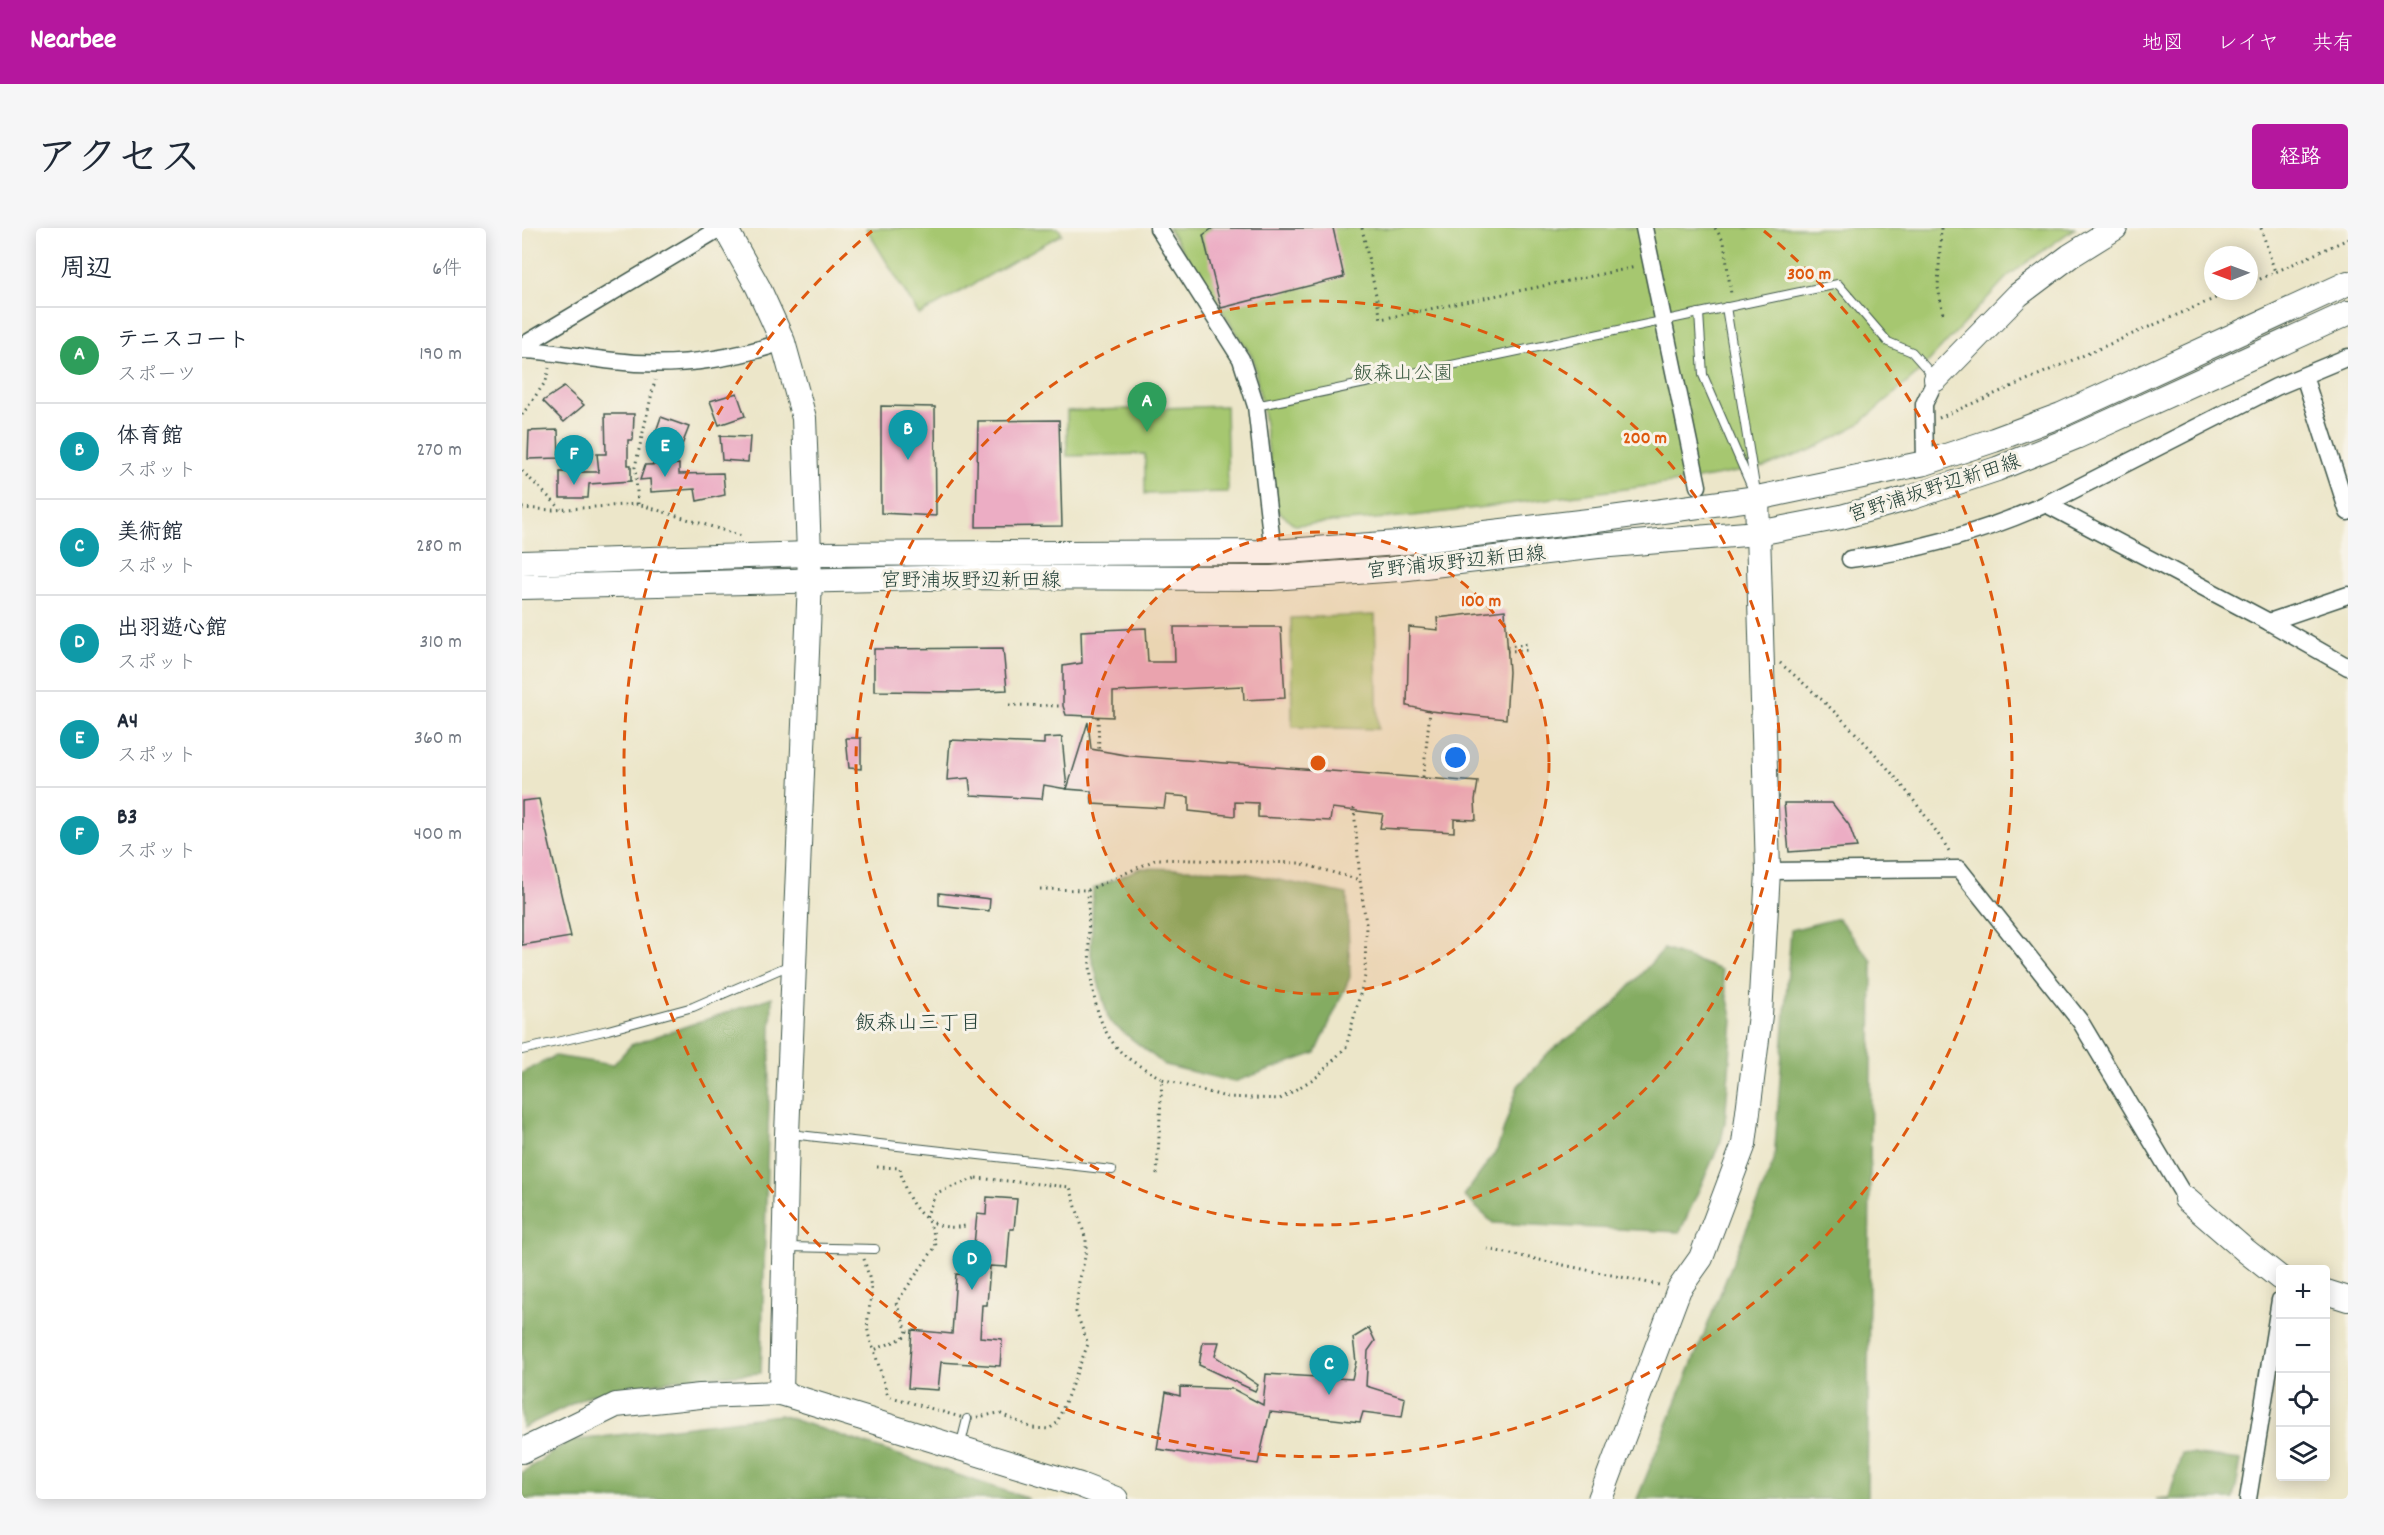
<!DOCTYPE html>
<html lang="ja">
<head>
<meta charset="utf-8">
<style>
  body { margin:0; font-family:Dekko,"Klee One",sans-serif; background:#f6f6f7; color:#1f2937 }
  .controls { position:absolute; right:18px; bottom:18px; display:grid; overflow:hidden; border-radius:6px; box-shadow:0 3px 15px #0003 }
  .controls button { width:54px; height:54px; display:grid; place-items:center; padding:0; border:0; border-bottom:2px solid #e0e1e3; background:#fff; color:#1f2937; font:30px sans-serif }
  .compass { position:absolute; left:1682px; top:18px; width:54px; height:54px; border-radius:50%; background:#fff; box-shadow:0 3px 15px #0003; rotate:269deg }
  .you { position:absolute; left:934px; top:530px; width:21px; height:21px; margin:-15px; border:4px solid #fff; border-radius:50%; background:#1a73e8; box-shadow:0 0 0 9px #1a73e833 }
  .badge { display:grid; place-items:center; width:39px; height:39px; border-radius:50%; background:#b5179e; color:#fff; font-size:20px; font-weight:700 }
  .pin { position:absolute; translate:-50% -50px; filter:drop-shadow(0 2px 3px #0008) }
  .pin::after { content:''; position:absolute; top:32px; width:21px; height:18px; background:inherit; clip-path:polygon(0 0,100% 0,50% 100%) }
  .list { margin:0; padding:0; list-style:none }
  h2 { display:flex; justify-content:space-between; align-items:center; height:78px; margin:0; padding:0 24px; font-size:26px }
  h2 small { font-size:20px; font-weight:400; color:#747a83 }
  .list li { display:grid; grid-template-columns:39px 1fr auto; gap:18px; align-items:center; box-sizing:border-box; height:96px; padding:0 24px; border-top:2px solid #e0e1e3 }
  .list b { display:block; font-size:22px; white-space:nowrap }
  .list p { margin:0; font-size:20px; white-space:nowrap; color:#747a83 }
  .list em { font-size:20px; font-style:normal; color:#747a83 }
  .icon { flex:none; width:33px; height:33px; fill:none; stroke:currentColor; stroke-width:2; stroke-linecap:round; stroke-linejoin:round }
  .map { position:relative; flex:none; width:1826px; height:1271px; overflow:hidden; border-radius:6px }
  header { display:flex; align-items:center; gap:36px; box-sizing:border-box; height:84px; padding:0 30px; background:#b5179e; color:#fff }
  header strong { font-size:28px }
  nav { display:flex; gap:33px; margin-inline-start:auto; font-size:21px }
  .intro { display:flex; align-items:center; justify-content:space-between; box-sizing:border-box; height:144px; padding:0 36px }
  h1 { margin:0; font-size:42px }
  .button { padding:15px 27px; border-radius:6px; background:#b5179e; color:#fff; font-size:21px; font-weight:700 }
  main { display:flex; gap:36px; padding:0 36px }
  aside { flex:1; background:#fff; border-radius:6px; box-shadow:0 3px 15px #0003 }
  .map>svg:first-child { display:block }
  .green { fill:#a6c770; stroke:#628252; stroke-width:1.5 }
  .forest { fill:#84ac62; stroke:#52744b; stroke-width:1.5 }
  .building { fill:#ecadc4 }
  .lines { fill:none; stroke-linecap:round; stroke-linejoin:round }
  .lane-casing { stroke:#3e564a; stroke-width:10 }
  .street-casing { stroke:#3e564a; stroke-width:19 }
  .secondary-casing { stroke:#3e564a; stroke-width:26 }
  .path { stroke:#3e564a; stroke-width:3; stroke-dasharray:1.5 4.5; stroke-linecap:butt }
  .lane { stroke:#fff; stroke-width:8 }
  .street { stroke:#fff; stroke-width:16 }
  .secondary { stroke:#fff; stroke-width:24 }
  .ring { fill:none; stroke:#de580e; stroke-width:3; stroke-dasharray:10 8 }
  .labels { text-anchor:middle; stroke-width:6; stroke-linejoin:round; paint-order:stroke }
  .park-label { font-size:20px; fill:#3a5940; stroke:#f7f3e8 }
  .street-label { font-size:20px; fill:#1f3d34; stroke:#f7f3e8 }
  .neighbourhood-label { font-size:21px; fill:#1f3d34; stroke:#f7f3e8 }
  .centre { fill:#de580e; stroke:#f7f3e8; stroke-width:3 }
  .ring-label { font-size:18px; text-anchor:middle; font-weight:bold; fill:#de580e; stroke:#f7f3e8; stroke-width:6; stroke-linejoin:round; paint-order:stroke }
</style>
</head>
<body>
<header>
<strong>Nearbee</strong>
<nav><a>地図</a><a>レイヤ</a><a>共有</a></nav>
</header>
<div class="intro"><h1>アクセス</h1><a class="button">経路</a></div>
<main>
<aside>
<h2>周辺<small>6件</small></h2>
<ul class="list">
<li><span class="badge" style="background:#2e9e5b">A</span><div><b>テニスコート</b><p>スポーツ</p></div><em>190 m</em></li>
<li><span class="badge" style="background:#0f9aa8">B</span><div><b>体育館</b><p>スポット</p></div><em>270 m</em></li>
<li><span class="badge" style="background:#0f9aa8">C</span><div><b>美術館</b><p>スポット</p></div><em>280 m</em></li>
<li><span class="badge" style="background:#0f9aa8">D</span><div><b>出羽遊心館</b><p>スポット</p></div><em>310 m</em></li>
<li><span class="badge" style="background:#0f9aa8">E</span><div><b>A4</b><p>スポット</p></div><em>360 m</em></li>
<li><span class="badge" style="background:#0f9aa8">F</span><div><b>B3</b><p>スポット</p></div><em>400 m</em></li>
</ul>
</aside>
<div class="map">
<svg width="1826" height="1271" viewBox="0 0 1826 1271">
  <rect width="100%" height="100%" fill="#f7f3e8"/>
  <filter id="ink" filterUnits="userSpaceOnUse"><feTurbulence type="fractalNoise" baseFrequency=".0167" numOctaves="2"/><feDisplacementMap in="SourceGraphic" scale="12" xChannelSelector="R" yChannelSelector="G"/><feConvolveMatrix kernelMatrix="1 2 1 2 8 2 1 2 1" color-interpolation-filters="sRGB"/></filter>
  <filter id="wash" filterUnits="userSpaceOnUse"><feTurbulence type="fractalNoise" baseFrequency=".008" numOctaves="4" result="noise"/><feDisplacementMap in="SourceGraphic" scale="24" xChannelSelector="R" yChannelSelector="G"/><feGaussianBlur stdDeviation="1.35" result="paint"/><feColorMatrix in="noise" values="0 0 0 0 0 0 0 0 0 0 0 0 0 0 0 0 0 1.4 0 .05"/><feComposite in="paint" operator="in"/></filter>
  <g filter="url(#wash)">
    <rect width="100%" height="100%" fill="#ece6c9"/>
    <g class="green">
      <polygon points="344,0 536,0 540,6 397,87"/>
      <polygon points="646,0 1553,0 1486,48 1394,147 1337,196 1289,222 1242,239 1165,253 891,288 773,297 754,281 742,189 731,130"/>
      <polygon points="704,178 706,264 623,266 623,226 545,228 545,183"/>
      <polygon points="853,387 856,501 770,499 769,390"/>
    </g>
    <g class="forest">
      <polygon points="618,640 708,642 825,666 828,749 794,825 712,854 643,837 587,793 569,727 571,661"/>
      <polygon points="1316,690 1350,733 1345,1271 1115,1271 1252,933 1269,702"/>
      <polygon points="1142,721 1199,742 1211,792 1203,894 1199,913 1158,1004 971,995 942,968 975,922 996,858 1027,824 1089,779"/>
      <polygon points="250,769 239,1145 158,1151 68,1167 0,1200 0,845 33,828 91,837 109,817"/>
      <polygon points="258,1187 507,1271 0,1271 0,1245 47,1213"/>
      <polygon points="1660,1225 1719,1232 1712,1271 1634,1271 1647,1270"/>
    </g>
    <g id="blocks">
      <g class="building">
        <polygon points="691,0 811,0 822,49 699,80 681,7"/>
        <polygon points="42,159 62,177 42,194 21,173"/>
        <polygon points="215,165 223,188 197,197 188,173"/>
        <polygon points="359,178 413,179 414,288 359,285"/>
        <polygon points="83,186 112,186 111,212 106,212 106,237 109,237 109,253 67,256 66,270 38,270 38,244 77,244 75,226 84,226"/>
        <polygon points="139,189 167,199 158,222 130,215"/>
        <polygon points="537,192 540,298 454,299 456,193"/>
        <polygon points="36,202 37,230 6,231 7,203"/>
        <polygon points="198,208 228,209 226,234 200,232"/>
        <polygon points="157,236 157,246 201,245 203,267 175,273 173,261 129,264 128,251 118,252 123,237"/>
        <polygon points="983,382 987,444 984,491 908,483 885,478 887,399 916,402 915,390"/>
        <polygon points="652,399 759,399 763,470 722,472 721,458 591,464 591,489 544,487 541,478 541,438 560,435 559,403 624,400 626,434 653,434"/>
        <polygon points="481,420 485,462 441,464 352,463 352,421"/>
        <polygon points="566,494 569,521 609,528 956,554 953,572 954,592 932,591 932,604 858,600 861,586 810,580 808,593 736,589 736,575 713,574 713,588 667,583 667,569 644,567 642,580 570,576 569,563 545,561"/>
        <polygon points="540,509 545,561 522,557 520,571 449,567 447,550 425,552 428,512 522,516 522,510"/>
        <polygon points="324,510 339,510 339,541 327,540"/>
        <polygon points="17,571 49,709 0,717 0,573"/>
        <polygon points="1262,575 1310,575 1327,597 1335,619 1267,624"/>
        <polygon points="417,665 468,671 467,683 417,677"/>
        <polygon points="465,969 495,971 492,1001 488,1001 485,1039 468,1038 465,1077 460,1077 458,1109 480,1111 478,1138 419,1134 416,1162 386,1160 390,1102 430,1106 434,1046 449,1047 455,986 464,987"/>
        <polygon points="847,1100 853,1113 846,1123 844,1158 883,1170 880,1189 841,1184 838,1194 748,1184 736,1236 635,1221 644,1164 658,1168 658,1159 711,1161 741,1177 744,1146 830,1151 834,1134 831,1110"/>
        <polygon points="681,1114 697,1114 693,1128 736,1157 733,1163 677,1137"/>
      </g>
    </g>
  </g>
  <g filter="url(#ink)">
    <use href="#blocks" fill-opacity="0" stroke="#3e564a" stroke-width="1.5"/>
    <g class="lines">
      <defs>
        <g id="lane">
          <polyline points="1204,79 1233,258"/>
          <polyline points="1177,85 1181,147 1233,267"/>
          <polyline points="734,178 1316,56 1366,114 1390,124 1412,149"/>
          <polyline points="0,822 86,802 171,779 268,737"/>
          <polyline points="268,906 590,942"/>
          <polyline points="266,1019 353,1021"/>
          <polyline points="438,1219 445,1191"/>
        </g>
        <g id="street">
          <polyline points="636,0 719,131 734,178 751,324"/>
          <polyline points="1122,0 1176,258"/>
          <polyline points="0,118 198,0"/>
          <path d="M0,122C32,123 61,130 92,133C149,140 207,132 261,114"/>
          <polyline points="1782,148 1826,284"/>
          <polyline points="1403,235 1402,176 1414,151"/>
          <polyline points="1524,276 1747,394 1826,439"/>
          <path d="M1328,331C1396,323 1461,304 1524,276L1754,159L1826,129"/>
          <polyline points="1747,394 1826,367"/>
          <polyline points="1246,643 1437,641 1558,793 1664,971"/>
          <polyline points="1726,1271 1758,1072"/>
        </g>
        <g id="secondary">
          <polyline points="203,0 236,59 261,114 282,190 288,352 265,906 259,1165 558,1257 594,1271"/>
          <polyline points="1414,151 1496,67 1548,28 1593,0"/>
          <polyline points="0,335 287,326 751,324 876,315 1075,292 1235,270 1403,235 1472,212 1539,187 1826,55"/>
          <polyline points="0,359 449,349 749,350 877,341 1076,318 1236,305 1319,289 1388,270 1475,241 1554,209 1826,85"/>
          <polyline points="1664,971 1724,1023 1758,1050"/>
          <polyline points="1804,1064 1826,1071"/>
          <polyline points="0,1223 94,1177 178,1168 259,1165"/>
          <polyline points="1078,1271 1157,1061 1179,1030 1222,916 1238,787 1246,643 1235,270"/>
        </g>
      </defs>
      <use href="#lane" class="lane-casing"/>
      <use href="#street" class="street-casing"/>
      <use href="#secondary" class="secondary-casing"/>
      <g class="path">
        <polyline points="840,0 859,91 1114,39"/>
        <polyline points="1193,0 1202,14 1209,66"/>
        <polyline points="1419,0 1416,59 1421,86"/>
        <polyline points="1739,0 1753,44"/>
        <polyline points="1727,56 1826,11"/>
        <polyline points="0,187 24,153 27,140"/>
        <polyline points="1417,190 1710,63"/>
        <polyline points="0,243 39,281"/>
        <polyline points="116,276 113,239 133,152"/>
        <polyline points="0,280 31,282 116,276 220,308"/>
        <polyline points="985,418 1005,416"/>
        <polyline points="985,423 1006,422"/>
        <path d="M1258,435C1323,489 1384,554 1429,626"/>
        <polyline points="487,477 541,478"/>
        <polyline points="576,489 577,522"/>
        <polyline points="901,549 908,483"/>
        <polyline points="832,580 838,652"/>
        <polyline points="518,661 566,662 635,631 777,635 838,652 844,696 843,748 824,819 796,848 758,871 704,869 640,851 635,947"/>
        <path d="M566,662C568,711 561,784 597,822C608,834 626,842 640,851"/>
        <path d="M355,939L378,940C383,974 404,1006 443,998"/>
        <polygon points="454,950 548,959 564,1012 564,1025 557,1054 554,1084 566,1116 535,1195 527,1201 510,1200 477,1185 445,1191 366,1168 352,1122 381,1110 385,1103 374,1075 414,1018 411,1003 404,989 414,965"/>
        <polyline points="965,1021 1137,1057"/>
        <path d="M342,1031C345,1042 349,1053 349,1064C348,1090 340,1096 352,1122"/>
      </g>
      <use href="#lane" class="lane"/>
      <use href="#street" class="street"/>
      <use href="#secondary" class="secondary"/>
    </g>
  </g>
  <circle cx="796" cy="535" r="231" fill="#de580e" fill-opacity=".12"/>
  <g class="ring">
    <circle cx="796" cy="535" r="231"/>
    <circle cx="796" cy="535" r="462"/>
    <path d="M1242 3A694 694 0 1 1 350 3"/>
  </g>
  <g class="labels">
    <g class="park-label">
      <text x="881" y="151">飯森山公園</text>
    </g>
    <g class="street-label">
      <text transform="translate(1412 259) rotate(-18)" y="7">宮野浦坂野辺新田線</text>
      <text transform="translate(934 333) rotate(-6)" y="7">宮野浦坂野辺新田線</text>
      <text x="449" y="358">宮野浦坂野辺新田線</text>
    </g>
    <g class="neighbourhood-label">
      <text x="396" y="801">飯森山三丁目</text>
    </g>
  </g>
  <circle cx="796" cy="535" r="9" class="centre"/>
  <g class="ring-label">
    <text x="1287" y="51">300 m</text>
    <text x="1123" y="215">200 m</text>
    <text x="959" y="378">100 m</text>
  </g>
</svg>
<div class="controls">
<button>+</button>
<button>−</button>
<button><svg class="icon" aria-label="locate" viewBox="0 0 24 24"><circle cx="12" cy="12" r="6"/><path d="M12 2v4M12 18v4M2 12h4M18 12h4"/></svg></button>
<button><svg class="icon" aria-label="layers" viewBox="0 0 24 24"><path d="M12 4l9 5-9 5-9-5zM3 14l9 5 9-5"/></svg></button>
</div>
<svg class="compass" viewBox="-18 -18 36 36"><path d="M0-13l5 13h-10z" fill="#e53935"/><path d="M0 13l5-13h-10z" fill="#747a83"/></svg>
<div class="you"></div>
<div class="pin badge" style="left:625px;top:204px;background:#2e9e5b">A</div>
<div class="pin badge" style="left:386px;top:232px;background:#0f9aa8">B</div>
<div class="pin badge" style="left:807px;top:1167px;background:#0f9aa8">C</div>
<div class="pin badge" style="left:450px;top:1062px;background:#0f9aa8">D</div>
<div class="pin badge" style="left:143px;top:249px;background:#0f9aa8">E</div>
<div class="pin badge" style="left:52px;top:257px;background:#0f9aa8">F</div>
</div>
</main>
</body>
</html>
